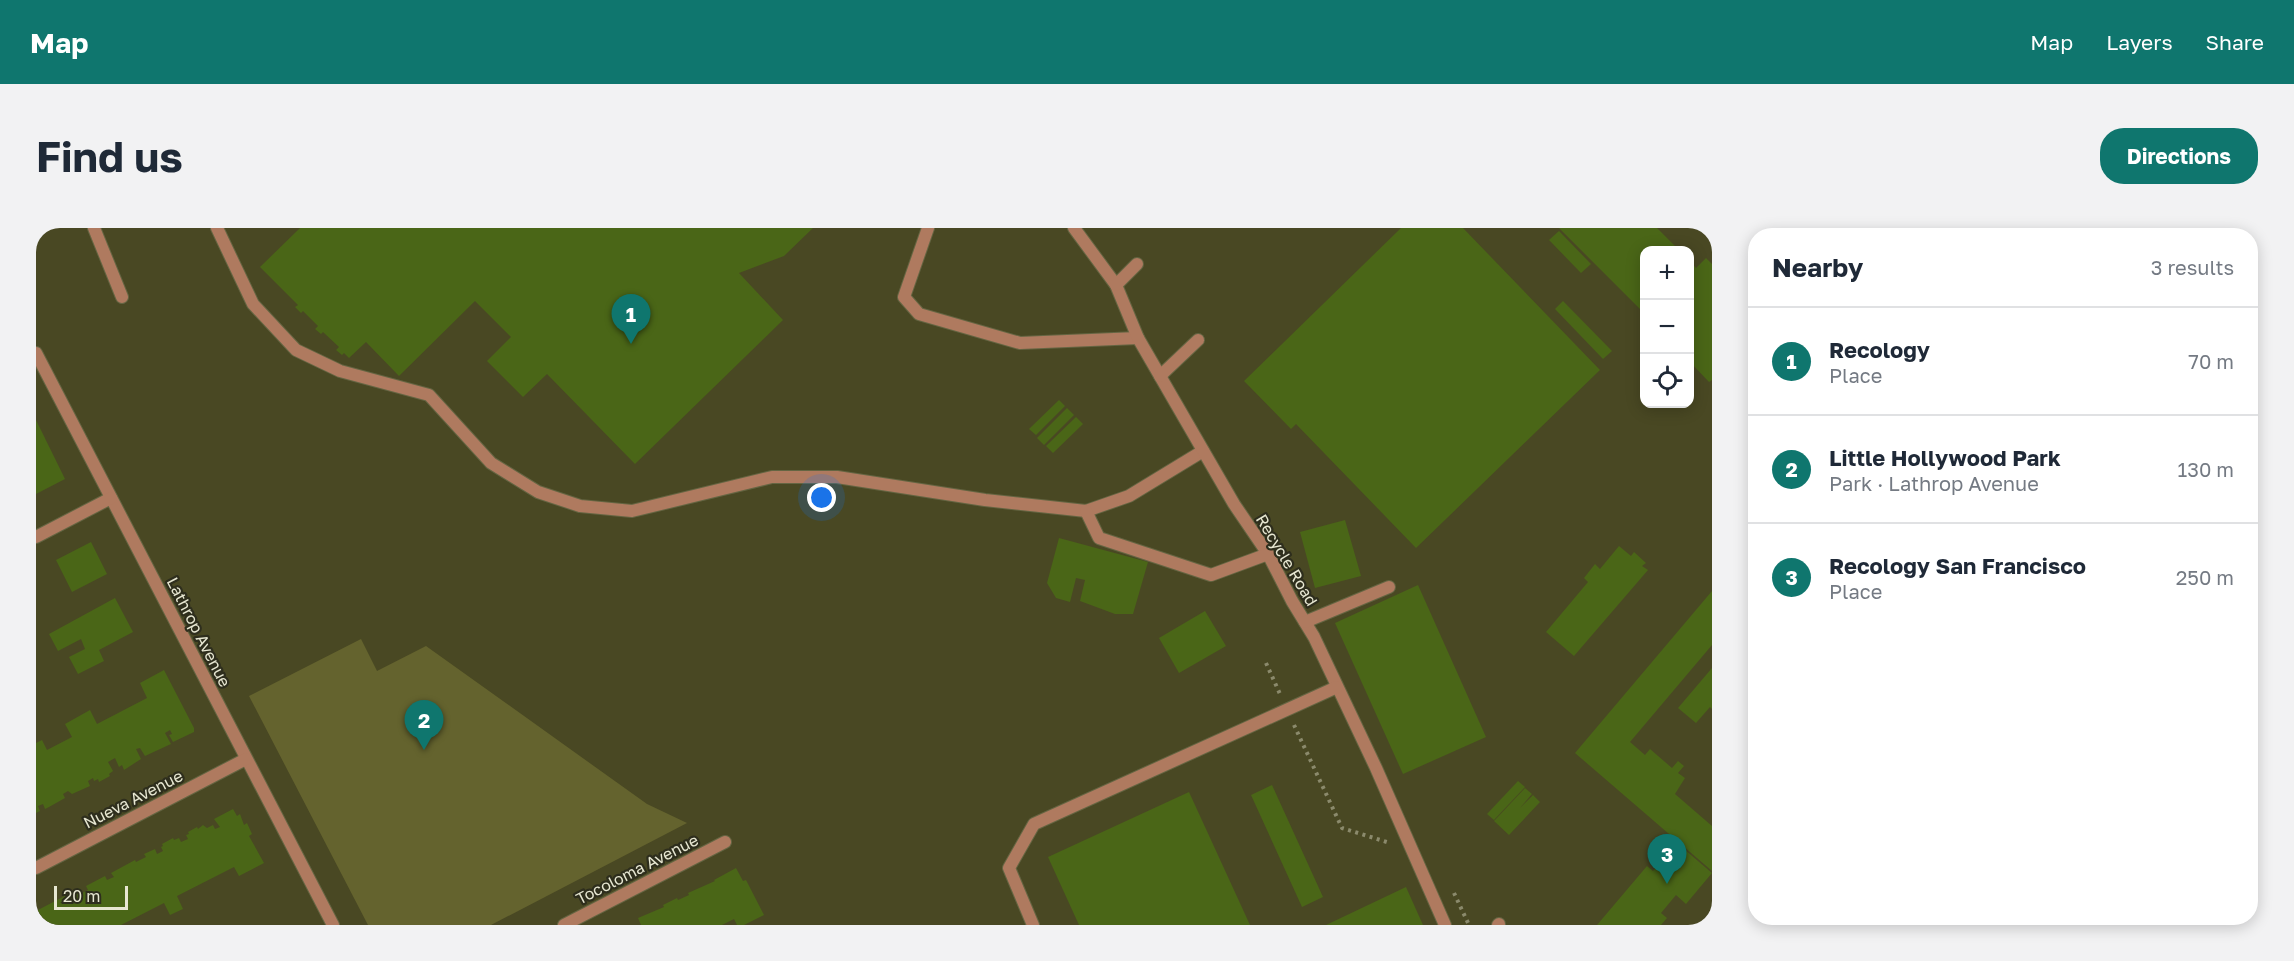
<!DOCTYPE html>
<html lang="en">
<head>
<meta charset="utf-8">
<style>
  body { margin:0; font-family:"Golos Text",sans-serif; background:#f2f2f3; color:#1f2937 }
  .controls { position:absolute; right:18px; top:18px; display:grid; overflow:hidden; border-radius:12px; box-shadow:0 3px 15px #0003 }
  .controls button { width:54px; height:54px; display:grid; place-items:center; padding:0; border:0; border-bottom:2px solid #e0e1e3; background:#fff; color:#1f2937; font:30px sans-serif }
  .scale { position:absolute; left:18px; bottom:15px; width:74px; box-sizing:border-box; padding-left:6px; border:3px solid #e7e7d2; border-top:0; font-size:16px; line-height:21px; white-space:nowrap; color:#e7e7d2; -webkit-text-stroke:4px #2e2e1d; paint-order:stroke }
  .you { position:absolute; left:786px; top:270px; width:21px; height:21px; margin:-15px; border:4px solid #fff; border-radius:50%; background:#1a73e8; box-shadow:0 0 0 9px #1a73e833 }
  .badge { display:grid; place-items:center; width:39px; height:39px; border-radius:50%; background:#0f766e; color:#fff; font-size:20px; font-weight:700 }
  .pin { position:absolute; translate:-50% -50px; filter:drop-shadow(0 2px 3px #0008) }
  .pin::after { content:''; position:absolute; top:32px; width:21px; height:18px; background:inherit; clip-path:polygon(0 0,100% 0,50% 100%) }
  .list { margin:0; padding:0; list-style:none }
  h2 { display:flex; justify-content:space-between; align-items:center; height:78px; margin:0; padding:0 24px; font-size:26px }
  h2 small { font-size:20px; font-weight:400; color:#747a83 }
  .list li { display:grid; grid-template-columns:39px 1fr auto; gap:18px; align-items:center; box-sizing:border-box; height:108px; padding:0 24px; border-top:2px solid #e0e1e3 }
  .list b { display:block; font-size:22px; white-space:nowrap }
  .list p { margin:0; font-size:20px; white-space:nowrap; color:#747a83 }
  .list em { font-size:20px; font-style:normal; color:#747a83 }
  .icon { flex:none; width:33px; height:33px; fill:none; stroke:currentColor; stroke-width:2; stroke-linecap:round; stroke-linejoin:round }
  .map { position:relative; flex:none; width:1676px; height:697px; overflow:hidden; border-radius:24px }
  header { display:flex; align-items:center; gap:36px; box-sizing:border-box; height:84px; padding:0 30px; background:#0f766e; color:#fff }
  header strong { font-size:28px }
  nav { display:flex; gap:33px; margin-inline-start:auto; font-size:21px }
  .intro { display:flex; align-items:center; justify-content:space-between; box-sizing:border-box; height:144px; padding:0 36px }
  h1 { margin:0; font-size:42px }
  .button { padding:15px 27px; border-radius:24px; background:#0f766e; color:#fff; font-size:21px; font-weight:700 }
  main { display:flex; gap:36px; padding:0 36px }
  aside { flex:1; background:#fff; border-radius:24px; box-shadow:0 3px 15px #0003 }
  .map>svg:first-child { display:block }
  .green { fill:#64632e }
  .building { fill:#4a6617 }
  .lines { fill:none; stroke-linecap:round; stroke-linejoin:round }
  .service-casing { stroke:#656542; stroke-width:14 }
  .minor-casing { stroke:#656542; stroke-width:14 }
  .path { stroke:#8b8a6c; stroke-width:4; stroke-dasharray:3 4.5; stroke-linecap:butt }
  .service { stroke:#af7a5f; stroke-width:12 }
  .minor { stroke:#af7a5f; stroke-width:12 }
  .labels { text-anchor:middle; stroke-width:4.5; stroke-linejoin:round; paint-order:stroke }
  .street-label { font-size:16px; fill:#e7e7d2; stroke:#2e2e1d }
</style>
</head>
<body>
<header>
<strong>Map</strong>
<nav><a>Map</a><a>Layers</a><a>Share</a></nav>
</header>
<div class="intro"><h1>Find us</h1><a class="button">Directions</a></div>
<main>
<div class="map">
<svg width="1676" height="697" viewBox="0 0 1676 697">
  <rect width="100%" height="100%" fill="#494823"/>
  <polygon class="green" points="325,411 341,443 390,418 611,576 651,595 455,697 332,697 213,468"/>
  <g class="building">
    <polygon points="264,0 777,0 748,28 703,45 747,92 599,236 511,146 487,169 451,133 475,109 439,73 363,148 330,114 313,130 308,125 306,127 300,122 303,119 287,104 285,106 279,101 282,98 267,83 265,85 259,79 262,77 224,39"/>
    <polygon points="1365,0 1427,0 1564,142 1380,320 1260,196 1255,201 1208,153"/>
    <polygon points="1523,0 1621,0 1643,22 1608,22 1608,85"/>
    <polygon points="1523,3 1555,36 1545,45 1513,12"/>
    <polygon points="1670,30 1676,36 1676,152 1673,154 1654,134 1654,33 1660,40"/>
    <polygon points="1527,73 1576,123 1567,131 1519,81"/>
    <polygon points="1023,172 1029,178 1000,207 993,201"/>
    <polygon points="1031,180 1038,187 1008,217 1001,210"/>
    <polygon points="1040,189 1047,196 1017,225 1010,218"/>
    <polygon points="0,192 29,251 0,266"/>
    <polygon points="1309,292 1325,348 1279,360 1264,304"/>
    <polygon points="1023,310 1112,334 1097,386 1079,386 1044,373 1049,352 1040,350 1034,374 1020,370 1011,355"/>
    <polygon points="55,314 71,346 36,364 20,332"/>
    <polygon points="1583,318 1595,328 1598,324 1610,335 1606,338 1612,342 1538,428 1510,404 1552,354 1548,350 1559,336 1564,341"/>
    <polygon points="1382,357 1450,509 1367,546 1299,395"/>
    <polygon points="1676,363 1676,417 1594,514 1609,527 1614,521 1636,540 1642,533 1648,538 1642,545 1649,550 1639,566 1676,598 1676,643 1539,525"/>
    <polygon points="79,370 97,404 63,422 68,433 42,446 33,429 49,421 45,411 22,423 13,406"/>
    <polygon points="1169,383 1190,418 1143,445 1123,410"/>
    <polygon points="1676,440 1676,481 1674,479 1660,495 1642,480"/>
    <polygon points="128,442 158,500 158,504 137,514 133,507 136,506 134,502 129,505 135,516 109,528 104,520 100,521 105,531 88,542 86,537 83,539 79,530 72,534 77,543 73,546 74,548 63,554 62,551 58,553 57,550 52,553 54,558 36,566 32,563 27,566 29,570 13,579 9,581 7,576 2,578 4,583 0,585 0,515 6,512 11,522 36,509 29,496 54,482 61,496 111,470 104,455"/>
    <polygon points="1482,553 1489,559 1458,592 1451,586"/>
    <polygon points="1236,557 1287,669 1266,679 1215,567"/>
    <polygon points="1489,560 1496,566 1484,580 1497,567 1504,574 1473,607 1458,593"/>
    <polygon points="1153,564 1214,697 1043,697 1012,629"/>
    <polygon points="197,581 201,588 204,586 208,597 211,595 216,606 213,608 228,635 203,648 198,639 141,668 147,681 134,687 128,675 85,697 6,697 0,686 2,682 44,660 46,665 52,662 50,658 69,648 71,652 78,649 75,645 99,632 100,634 110,629 108,626 119,621 121,626 127,623 125,619 127,618 126,616 137,610 138,612 143,610 145,614 152,611 150,607 153,606 152,604 161,599 162,601 167,597 171,600 177,597 179,601 184,599 178,591"/>
    <polygon points="1641,615 1676,645 1650,676 1640,667 1625,685 1631,690 1625,697 1561,697 1611,638 1617,643"/>
    <polygon points="700,640 707,653 710,652 728,687 708,697 701,697 698,691 686,697 605,697 602,690 628,679 627,677 641,670 642,672 653,667 652,665 679,653 678,652"/>
    <polygon points="1370,659 1387,697 1290,697"/>
  </g>
  <g class="lines">
    <defs>
      <g id="service">
        <polyline points="58,0 86,69"/>
        <polyline points="181,0 217,76 260,122 304,143 393,167 455,235 502,264 544,278 596,283 736,249 801,249 949,272 1050,283 1093,268 1167,223"/>
        <polyline points="892,0 868,69 883,86 984,115 1102,110"/>
        <polyline points="1038,0 1080,57 1102,110 1198,276 1232,326 1256,373 1278,409 1340,540 1409,697"/>
        <polyline points="1080,57 1101,36"/>
        <polyline points="1124,148 1162,112"/>
        <polyline points="1050,283 1063,310 1175,347 1232,326"/>
        <polyline points="1269,394 1353,359"/>
        <polyline points="997,697 973,640 998,596 1301,459"/>
        <polyline points="1462,697 1463,696"/>
      </g>
      <g id="minor">
        <polyline points="0,125 297,697"/>
        <polyline points="0,309 75,270"/>
        <polyline points="0,640 210,531"/>
        <polyline points="528,697 689,614"/>
      </g>
    </defs>
    <use href="#service" class="service-casing"/>
    <use href="#minor" class="minor-casing"/>
    <g class="path">
      <polyline points="1230,435 1244,466"/>
      <polyline points="1258,497 1306,600 1354,615"/>
      <polyline points="1418,665 1433,697"/>
    </g>
    <use href="#service" class="service"/>
    <use href="#minor" class="minor"/>
  </g>
  <g class="labels">
    <g class="street-label">
      <text transform="translate(1251 332) rotate(59)" y="6">Recycle Road</text>
      <text transform="translate(163 404) rotate(63)" y="6">Lathrop Avenue</text>
      <text transform="translate(97 571) rotate(-27)" y="6">Nueva Avenue</text>
      <text transform="translate(601 641) rotate(-27)" y="6">Tocoloma Avenue</text>
    </g>
  </g>
</svg>
<div class="controls">
<button>+</button>
<button>−</button>
<button><svg class="icon" aria-label="locate" viewBox="0 0 24 24"><circle cx="12" cy="12" r="6"/><path d="M12 2v4M12 18v4M2 12h4M18 12h4"/></svg></button>
</div>
<div class="scale">20 m</div>
<div class="you"></div>
<div class="pin badge" style="left:595px;top:116px">1</div>
<div class="pin badge" style="left:388px;top:522px">2</div>
<div class="pin badge" style="left:1631px;top:656px">3</div>
</div>
<aside>
<h2>Nearby<small>3 results</small></h2>
<ul class="list">
<li><span class="badge">1</span><div><b>Recology</b><p>Place</p></div><em>70 m</em></li>
<li><span class="badge">2</span><div><b>Little Hollywood Park</b><p>Park · Lathrop Avenue</p></div><em>130 m</em></li>
<li><span class="badge">3</span><div><b>Recology San Francisco</b><p>Place</p></div><em>250 m</em></li>
</ul>
</aside>
</main>
</body>
</html>
